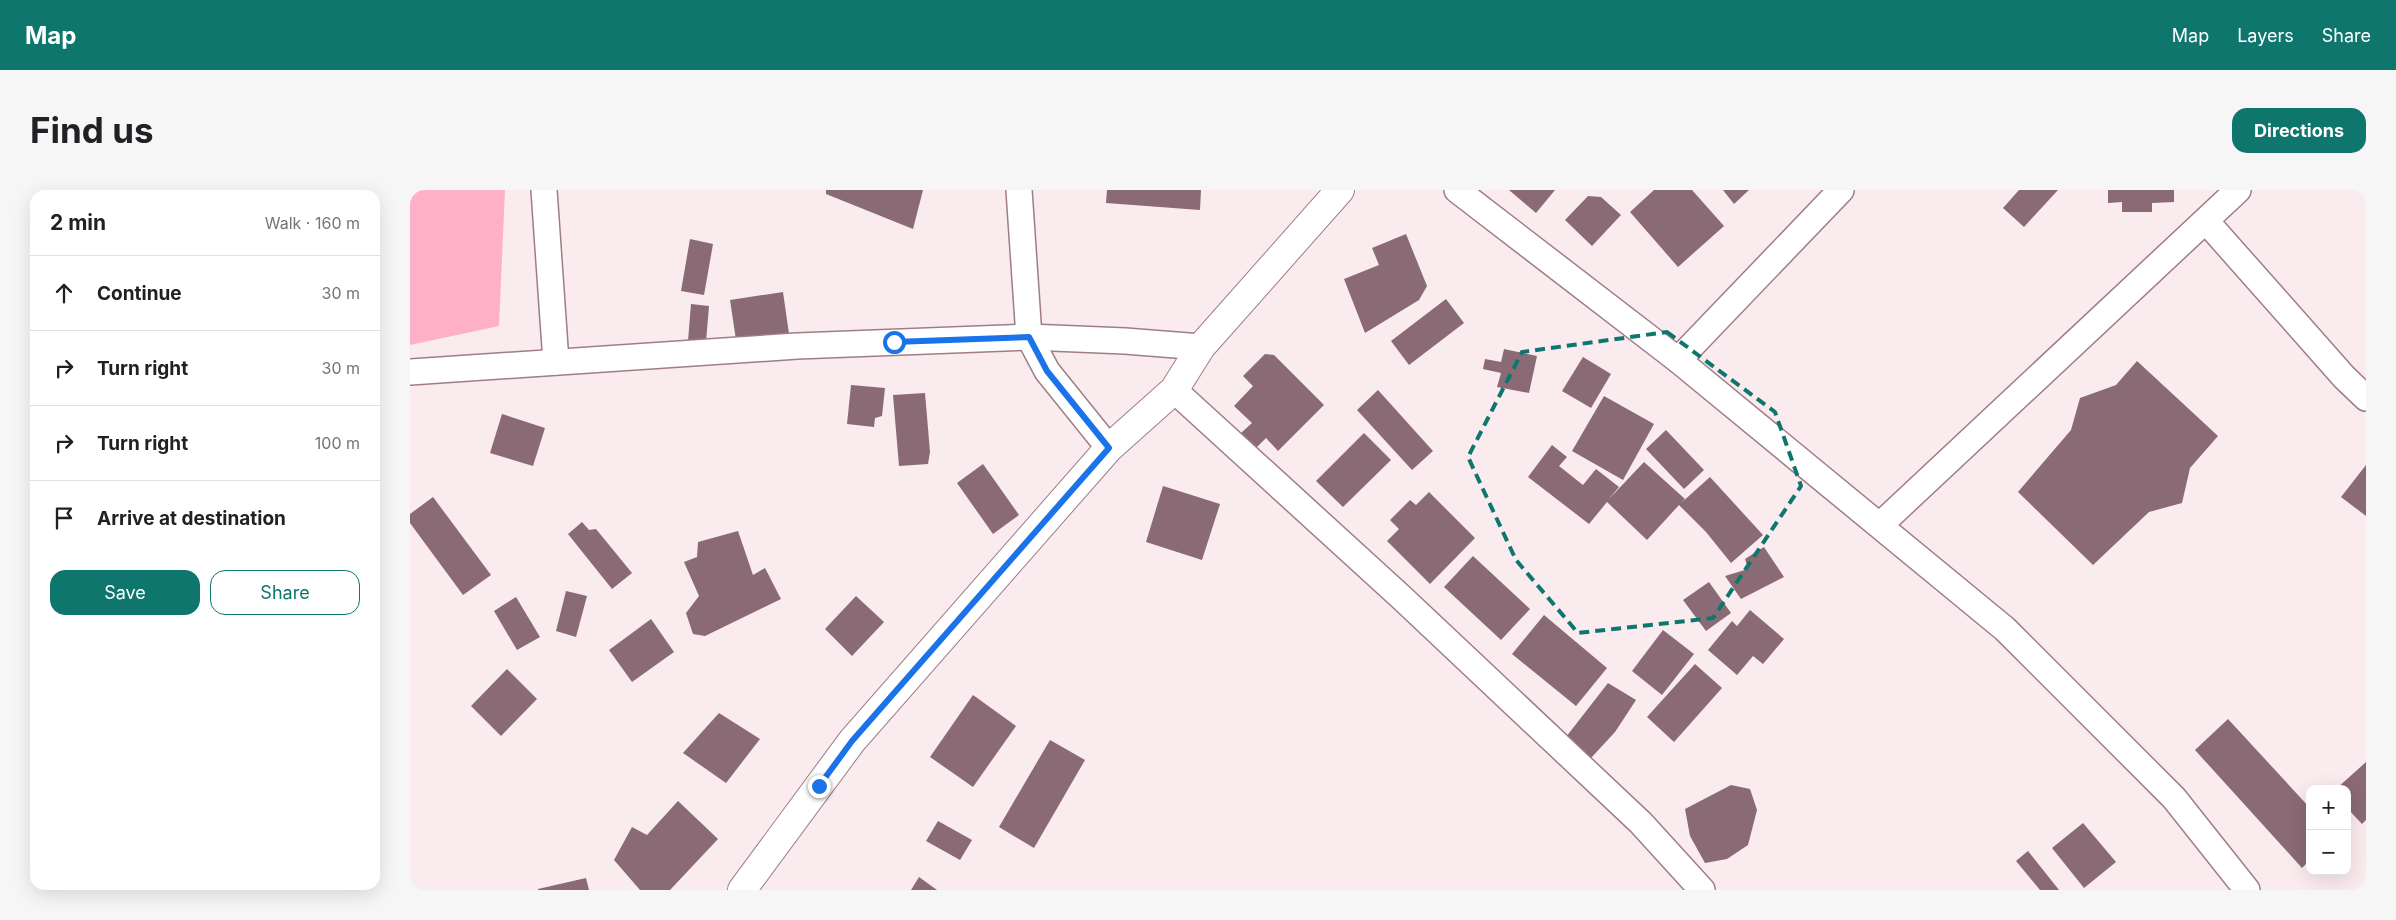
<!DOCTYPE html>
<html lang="en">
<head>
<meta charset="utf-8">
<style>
  body { margin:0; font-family:Inter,sans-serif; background:#f6f6f6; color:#202124 }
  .controls { position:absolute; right:15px; bottom:15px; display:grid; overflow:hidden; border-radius:10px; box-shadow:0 5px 20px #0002 }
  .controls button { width:45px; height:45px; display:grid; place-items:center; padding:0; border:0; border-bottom:1px solid #e0e0e0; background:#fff; color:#202124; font:25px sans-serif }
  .stop { position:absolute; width:15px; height:15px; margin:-11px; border:4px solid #1a73e8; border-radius:50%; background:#fff }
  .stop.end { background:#1a73e8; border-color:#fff; box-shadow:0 1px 5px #0008 }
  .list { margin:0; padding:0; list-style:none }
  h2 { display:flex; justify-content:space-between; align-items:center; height:65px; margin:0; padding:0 20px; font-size:21px }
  h2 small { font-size:16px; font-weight:400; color:#757577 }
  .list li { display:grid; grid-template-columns:32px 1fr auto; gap:15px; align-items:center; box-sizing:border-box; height:75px; padding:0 20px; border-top:1px solid #e0e0e0 }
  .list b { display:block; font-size:19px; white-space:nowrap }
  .list em { font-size:16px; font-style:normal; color:#757577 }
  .actions { display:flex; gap:10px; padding:15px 20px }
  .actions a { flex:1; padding:11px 0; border:1px solid #0f766e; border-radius:15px; text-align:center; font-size:18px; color:#0f766e }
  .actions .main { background:#0f766e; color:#fff }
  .icon { flex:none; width:28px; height:28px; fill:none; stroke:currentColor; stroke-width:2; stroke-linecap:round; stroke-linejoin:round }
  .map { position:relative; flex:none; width:1956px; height:700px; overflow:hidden; border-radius:15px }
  header { display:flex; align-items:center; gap:30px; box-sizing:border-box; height:70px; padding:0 25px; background:#0f766e; color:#fff }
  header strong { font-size:24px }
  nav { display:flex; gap:28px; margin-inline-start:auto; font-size:18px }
  .intro { display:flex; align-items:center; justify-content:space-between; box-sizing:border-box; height:120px; padding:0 30px }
  h1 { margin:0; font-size:35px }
  .button { padding:12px 22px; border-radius:15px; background:#0f766e; color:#fff; font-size:18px; font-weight:700 }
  main { display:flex; gap:30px; padding:0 30px }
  aside { flex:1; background:#fff; border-radius:15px; box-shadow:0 5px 20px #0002 }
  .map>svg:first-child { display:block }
  .green { fill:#feb0c9 }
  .building { fill:#8a6a74 }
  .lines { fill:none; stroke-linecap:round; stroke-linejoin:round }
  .street-casing { stroke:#9f7d87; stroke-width:28 }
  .secondary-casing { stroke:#9f7d87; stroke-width:30 }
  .street { stroke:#fff; stroke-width:25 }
  .secondary { stroke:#fff; stroke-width:28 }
  .route { stroke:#1a73e8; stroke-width:6 }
  .marked { fill:none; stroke:#0f766e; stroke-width:4; stroke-dasharray:10 6; stroke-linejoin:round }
</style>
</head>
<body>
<header>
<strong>Map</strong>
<nav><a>Map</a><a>Layers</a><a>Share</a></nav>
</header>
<div class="intro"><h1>Find us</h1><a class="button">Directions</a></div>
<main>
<aside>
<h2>2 min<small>Walk · 160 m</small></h2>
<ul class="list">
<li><svg class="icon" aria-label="ahead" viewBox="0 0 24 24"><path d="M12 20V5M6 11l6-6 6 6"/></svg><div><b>Continue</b></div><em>30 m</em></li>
<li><svg class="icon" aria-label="right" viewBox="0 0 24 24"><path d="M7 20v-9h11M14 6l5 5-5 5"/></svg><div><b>Turn right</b></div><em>30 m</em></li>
<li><svg class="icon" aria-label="right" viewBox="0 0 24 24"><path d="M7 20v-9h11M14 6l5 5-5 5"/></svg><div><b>Turn right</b></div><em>100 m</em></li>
<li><svg class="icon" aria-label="arrive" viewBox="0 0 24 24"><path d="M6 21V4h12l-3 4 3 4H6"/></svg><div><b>Arrive at destination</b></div></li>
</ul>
<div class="actions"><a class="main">Save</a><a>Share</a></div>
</aside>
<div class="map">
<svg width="1956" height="700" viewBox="0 0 1956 700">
  <rect width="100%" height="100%" fill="#faebef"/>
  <polygon class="green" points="0,0 95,0 89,136 0,155"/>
  <g class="building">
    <polygon points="416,0 513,0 503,39 416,4"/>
    <polygon points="697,0 791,0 790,20 696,13"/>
    <polygon points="1099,0 1145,0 1126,23"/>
    <polygon points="1244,0 1282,0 1314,36 1268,77 1220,22"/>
    <polygon points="1313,0 1339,0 1324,14"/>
    <polygon points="1609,0 1648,0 1614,37 1593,18"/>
    <polygon points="1698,0 1764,0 1764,12 1742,13 1742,22 1712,22 1712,12 1698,13"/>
    <polygon points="1178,6 1191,7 1211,25 1182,56 1155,30"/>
    <polygon points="996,44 1017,96 1009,110 955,143 934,89 969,75 962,58"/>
    <polygon points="280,49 303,54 294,105 271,101"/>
    <polygon points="373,102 379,144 326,150 320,110"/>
    <polygon points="1036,109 1054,133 999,175 981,151"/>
    <polygon points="281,114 299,116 296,152 278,151"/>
    <polygon points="1094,159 1127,166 1119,203 1087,197 1091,183 1073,179 1075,169 1091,172"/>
    <polygon points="855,164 864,165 914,215 868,261 856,248 846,258 831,243 842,233 824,216 843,196 833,186"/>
    <polygon points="1173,167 1201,184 1181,218 1152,201"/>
    <polygon points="1727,171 1808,246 1780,278 1772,313 1739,322 1683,375 1608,302 1661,240 1670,208 1706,195"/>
    <polygon points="441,195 475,198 472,226 465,228 464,237 437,234"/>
    <polygon points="968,200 1023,261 1002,280 947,220"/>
    <polygon points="515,203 520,262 518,274 489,276 483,205"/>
    <polygon points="1194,206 1244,234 1213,290 1162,261"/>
    <polygon points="92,224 135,238 123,276 80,263"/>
    <polygon points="1256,240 1294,280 1274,299 1236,259"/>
    <polygon points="954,243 981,270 933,317 906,291"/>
    <polygon points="1142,255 1157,267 1149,276 1173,295 1186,279 1209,297 1198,310 1234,272 1275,309 1270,314 1300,287 1353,345 1321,373 1296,342 1269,315 1237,350 1197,312 1179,334 1118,287"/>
    <polygon points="573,274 609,325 583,344 547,293"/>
    <polygon points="1956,275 1956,326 1931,307"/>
    <polygon points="753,296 810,314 792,370 736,352"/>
    <polygon points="1019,302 1065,348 1020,394 977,351 989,339 980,330 1000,310 1006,315"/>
    <polygon points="23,307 81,385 53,405 0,333 0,324"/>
    <polygon points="172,332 179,340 186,339 222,383 202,399 158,344"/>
    <polygon points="328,341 343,385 355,378 371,409 295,446 283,444 276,423 289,406 274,372 287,367 288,352"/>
    <polygon points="1354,357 1374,387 1331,409 1315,386 1338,379 1335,369"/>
    <polygon points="1063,366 1120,419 1091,450 1034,397"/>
    <polygon points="1299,392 1321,423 1296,441 1273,410"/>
    <polygon points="156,401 177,406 166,447 146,441"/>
    <polygon points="446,406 474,432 442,466 415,439"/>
    <polygon points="106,407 130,447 107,460 84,421"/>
    <polygon points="1340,420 1374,449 1353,474 1343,466 1327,485 1298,460 1322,431 1327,436"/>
    <polygon points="1134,425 1197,478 1166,516 1102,464"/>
    <polygon points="241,429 264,462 222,492 199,460"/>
    <polygon points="1253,440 1284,464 1252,505 1222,481"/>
    <polygon points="1285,474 1312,498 1264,552 1237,527"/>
    <polygon points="97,479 127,509 91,546 61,516"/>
    <polygon points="1198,493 1226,510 1205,542 1181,568 1156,547"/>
    <polygon points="563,505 606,536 563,597 520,567"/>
    <polygon points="309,523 350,549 316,593 273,563"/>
    <polygon points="1818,529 1900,618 1900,670 1892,678 1785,560"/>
    <polygon points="640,550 675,570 624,658 589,637"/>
    <polygon points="1956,572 1956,630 1952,634 1937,618 1937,599 1926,599"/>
    <polygon points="1321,595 1340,599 1347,620 1338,655 1317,669 1295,673 1280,646 1275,619"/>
    <polygon points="268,611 308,649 260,700 230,700 204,670 222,637 237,645"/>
    <polygon points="528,631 562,650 550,670 516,651"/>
    <polygon points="1673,633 1706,672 1674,698 1642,658"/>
    <polygon points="1618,661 1649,700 1630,700 1606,671"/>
    <polygon points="509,687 527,700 501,700"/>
    <polygon points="176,688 179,700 128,700 128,699"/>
  </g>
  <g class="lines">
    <defs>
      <g id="street">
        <polyline points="134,0 146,172"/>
        <polyline points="609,0 619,147 637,181 699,258"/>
        <polyline points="1047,0 1268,170 1595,439 1764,608 1837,700"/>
        <polyline points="1796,31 1934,187 1956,208"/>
        <polyline points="1268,170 1431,0"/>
        <polyline points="0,182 387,156 619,147 715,151 791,157"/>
        <polyline points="764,200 991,407 1231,633 1292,700"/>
        <polyline points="1470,335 1828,0"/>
      </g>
      <polyline id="secondary" points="332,700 442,551 699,258 764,200 791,157 930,0"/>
    </defs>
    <use href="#street" class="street-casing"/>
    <use href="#secondary" class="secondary-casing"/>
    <use href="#street" class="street"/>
    <use href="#secondary" class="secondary"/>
  </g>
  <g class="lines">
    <polyline class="route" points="409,596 442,551 699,258 637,181 619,147 484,152"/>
  </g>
  <path class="marked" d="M1257,142L1365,222L1391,296L1303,428L1168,443L1106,370L1058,267L1112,162Z"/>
</svg>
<div class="controls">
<button>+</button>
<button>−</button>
</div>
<div class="stop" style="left:484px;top:152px"></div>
<div class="stop end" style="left:409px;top:596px"></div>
</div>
</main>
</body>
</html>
